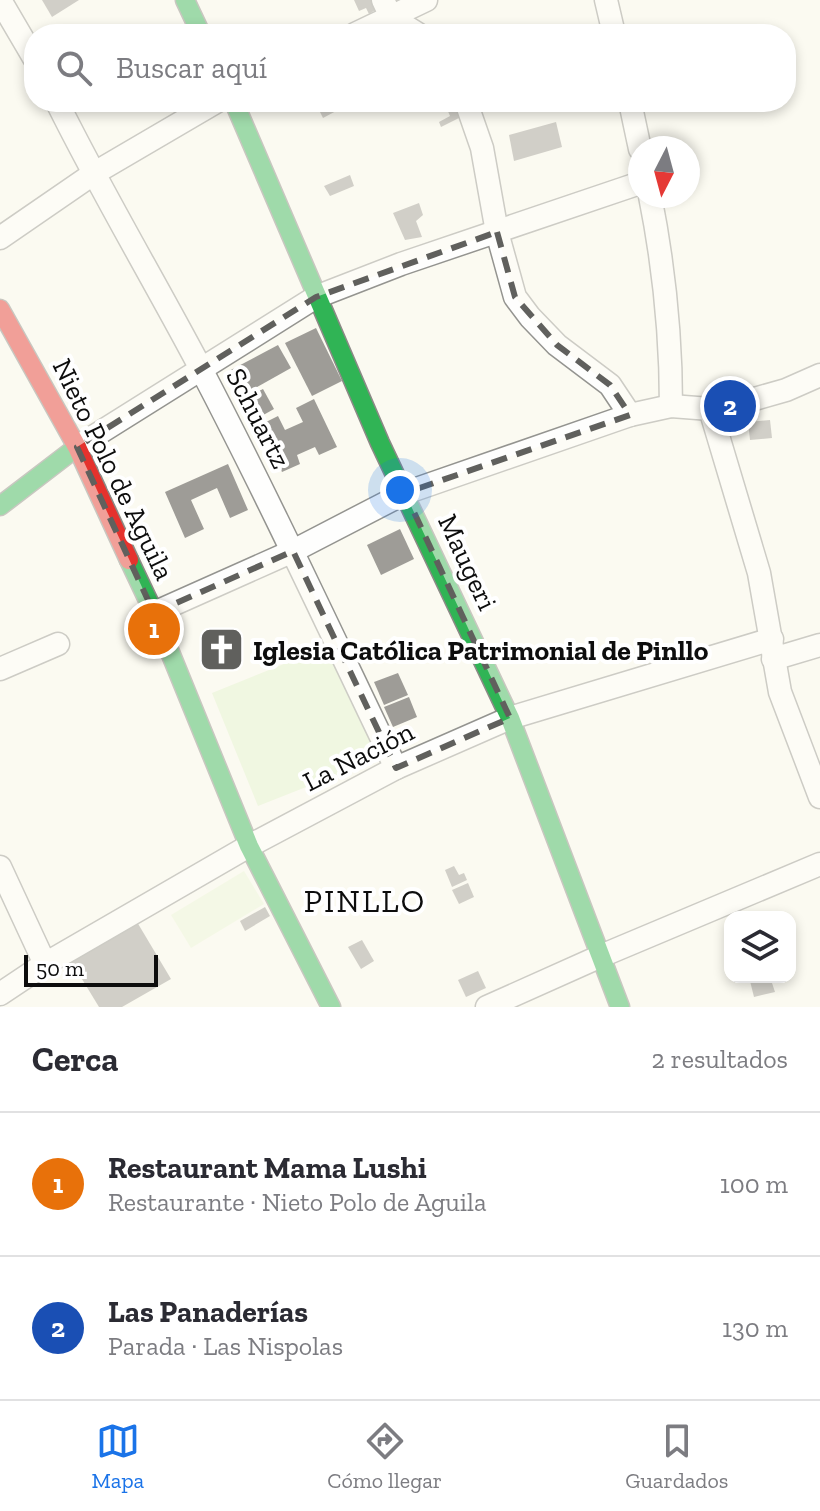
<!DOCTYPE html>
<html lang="es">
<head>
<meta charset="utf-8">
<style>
  body { margin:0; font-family:"Zilla Slab",serif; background:#f2f2f3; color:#2b2b33 }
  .controls { position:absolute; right:24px; bottom:24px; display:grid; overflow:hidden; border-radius:16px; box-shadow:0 4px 12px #0003 }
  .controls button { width:72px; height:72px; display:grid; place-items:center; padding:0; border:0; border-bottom:2px solid #e1e1e2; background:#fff; color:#2b2b33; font:40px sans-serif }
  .compass { position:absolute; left:628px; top:136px; width:72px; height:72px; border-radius:50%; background:#fff; box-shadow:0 4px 12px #0003; rotate:186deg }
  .scale { position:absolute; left:24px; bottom:20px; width:134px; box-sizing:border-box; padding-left:8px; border:4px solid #0d0d0d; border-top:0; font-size:22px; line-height:28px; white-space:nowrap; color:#0d0d0d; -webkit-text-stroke:6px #fff; paint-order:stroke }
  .you { position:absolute; left:400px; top:490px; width:28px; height:28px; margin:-20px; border:6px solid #fff; border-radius:50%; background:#1a73e8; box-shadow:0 0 0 12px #1a73e833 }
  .badge { display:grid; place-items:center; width:52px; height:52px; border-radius:50%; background:#1a73e8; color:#fff; font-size:26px; font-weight:700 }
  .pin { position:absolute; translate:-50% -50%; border:4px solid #fff; box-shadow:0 2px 8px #0006 }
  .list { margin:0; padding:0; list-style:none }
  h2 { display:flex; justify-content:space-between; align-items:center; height:104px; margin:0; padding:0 32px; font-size:34px }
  h2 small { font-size:26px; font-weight:400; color:#7c7c81 }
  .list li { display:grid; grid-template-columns:52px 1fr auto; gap:24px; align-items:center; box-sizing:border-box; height:144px; padding:0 32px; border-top:2px solid #e1e1e2 }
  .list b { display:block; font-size:30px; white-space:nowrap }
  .list p { margin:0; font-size:26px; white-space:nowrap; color:#7c7c81 }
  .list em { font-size:26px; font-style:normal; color:#7c7c81 }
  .icon { flex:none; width:44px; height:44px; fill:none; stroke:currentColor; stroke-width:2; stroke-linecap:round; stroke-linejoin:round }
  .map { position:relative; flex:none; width:820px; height:1007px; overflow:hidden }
  .search { position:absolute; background:#fff; box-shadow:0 4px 12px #0003; left:24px; right:24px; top:24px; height:88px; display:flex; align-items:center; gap:20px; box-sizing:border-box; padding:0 28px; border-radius:32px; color:#7c7c81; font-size:30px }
  .sheet { height:392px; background:#fff }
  nav { display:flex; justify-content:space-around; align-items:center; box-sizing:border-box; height:112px; border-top:2px solid #e1e1e2; background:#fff; font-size:22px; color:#7c7c81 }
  nav a { display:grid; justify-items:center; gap:4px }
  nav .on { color:#1a73e8 }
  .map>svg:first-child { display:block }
  .green { fill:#e2f3ce }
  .pitch { fill:#ecf7d9 }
  .building { fill:#9e9c97 }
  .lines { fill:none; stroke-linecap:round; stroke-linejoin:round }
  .street-casing { stroke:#949490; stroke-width:25 }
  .fast-casing { stroke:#8b8a86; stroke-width:21 }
  .jam-casing { stroke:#8b8a86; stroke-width:21 }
  .street { stroke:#fefefd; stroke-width:22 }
  .fast { stroke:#30b455; stroke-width:18 }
  .jam { stroke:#e5322d; stroke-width:18 }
  .marked { fill:none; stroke:#60605d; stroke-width:6; stroke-dasharray:16 10; stroke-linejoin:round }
  .labels { text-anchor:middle; stroke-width:8; stroke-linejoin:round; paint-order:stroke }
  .street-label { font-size:28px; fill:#0d0d0d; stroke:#fff }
  .poi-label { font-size:28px; font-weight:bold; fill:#0d0d0d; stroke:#fff; text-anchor:start }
  .quarter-label { font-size:32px; letter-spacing:2px; fill:#0d0d0d; stroke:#fff }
</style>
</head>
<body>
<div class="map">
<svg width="820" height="1007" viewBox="0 0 820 1007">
  <rect width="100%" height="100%" fill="#fbfaf1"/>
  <polygon class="green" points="336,643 382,757 258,806 212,693"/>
  <polygon class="pitch" points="244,871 264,904 191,948 171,915"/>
  <g class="building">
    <polygon points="42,0 79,0 52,17"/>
    <polygon points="354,0 380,0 383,5 369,14 366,8 359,11"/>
    <polygon points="318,102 353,102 323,118 316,104"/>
    <polygon points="444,102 457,102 463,116 441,127 439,122 450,116"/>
    <polygon points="556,122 562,147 514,161 509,135"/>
    <polygon points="350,175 354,186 330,196 324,186"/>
    <polygon points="419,203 423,215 416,221 422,237 405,240 393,213"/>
    <polygon points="316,328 342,381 312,396 285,343"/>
    <polygon points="278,345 291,368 241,396 227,372"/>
    <polygon points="263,389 274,409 258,418 247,397"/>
    <polygon points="314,399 337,447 319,455 315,447 297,455 300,464 282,472 260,425 278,416 285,430 303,422 296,408"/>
    <polygon points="770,420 772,438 750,440 748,422"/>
    <polygon points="228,464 248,510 230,518 217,488 191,500 204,529 185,538 165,492"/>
    <polygon points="400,529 414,559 381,575 367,545"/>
    <polygon points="398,673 408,695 384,705 374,682"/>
    <polygon points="409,697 417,717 393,727 384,707"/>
    <polygon points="454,866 459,875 464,873 467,880 452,887 445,870"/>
    <polygon points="468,883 474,897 459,904 452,890"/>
    <polygon points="265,907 270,916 245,931 240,921"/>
    <polygon points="137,922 171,979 122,1007 99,1007 71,961"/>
    <polygon points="362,940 374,961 361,969 348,947"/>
    <polygon points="478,971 486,988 466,997 458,980"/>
    <polygon points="749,977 770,977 775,992 754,997"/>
  </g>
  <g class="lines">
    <defs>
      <g id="street">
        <polyline points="0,0 34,58"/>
        <polyline points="383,0 391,17 418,34"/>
        <polyline points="606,0 614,34"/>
        <polyline points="355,34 426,0"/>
        <path d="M57,102C102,193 154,280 201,369C270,501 332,635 396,768"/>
        <polyline points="466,102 482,148 497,232 515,297 530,317 557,345 610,385 630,415"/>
        <polyline points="630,102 640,149"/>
        <path d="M650,196C664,266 671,335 671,406"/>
        <polyline points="0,238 93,174 216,102"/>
        <polyline points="710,409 759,573 780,692 820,797"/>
        <polyline points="77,447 316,297 401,264 640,183"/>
        <polyline points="154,613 293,551 405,493 630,415 671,406 710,409 730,406 786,390 820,375"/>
        <polyline points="773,659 820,645"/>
        <polyline points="0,669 58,644"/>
        <polyline points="0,867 45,964"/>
        <polyline points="0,994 45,964 249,846 396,768 510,718 772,639"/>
        <polyline points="487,1007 601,956 820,864"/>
      </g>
      <g id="fast">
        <polyline points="185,0 201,34"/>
        <polyline points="234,102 380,443 510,718 620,1007"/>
        <polyline points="0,506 77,447"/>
        <polyline points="129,560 154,613 249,846 331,1007"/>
      </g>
      <polyline id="jam" points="0,309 77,447 129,560"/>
    </defs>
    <use href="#street" class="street-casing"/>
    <use href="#fast" class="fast-casing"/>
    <use href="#jam" class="jam-casing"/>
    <use href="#street" class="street"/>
    <use href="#fast" class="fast"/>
    <use href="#jam" class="jam"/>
  </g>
  <path d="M0 0H820V1007H0ZM497,232L515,297L557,345L610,385L630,415L405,493L510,718L396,768L293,551L154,613L77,447L316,297Z" fill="#fbfaf1" fill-opacity=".55" fill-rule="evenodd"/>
  <path class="marked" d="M497,232L515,297L557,345L610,385L630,415L405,493L510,718L396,768L293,551L154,613L77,447L316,297Z"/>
  <defs>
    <symbol id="church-square" viewBox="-11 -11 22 22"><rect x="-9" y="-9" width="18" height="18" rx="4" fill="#60605d" stroke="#fff"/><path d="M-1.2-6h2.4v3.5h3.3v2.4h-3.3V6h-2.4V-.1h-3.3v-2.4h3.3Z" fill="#fff"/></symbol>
  </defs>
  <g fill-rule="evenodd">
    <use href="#church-square" x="196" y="624" width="51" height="51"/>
  </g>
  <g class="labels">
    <g class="street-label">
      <text transform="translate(259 418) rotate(63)" y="10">Schuartz</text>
      <text transform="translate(114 469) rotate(64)" y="10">Nieto Polo de Aguila</text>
      <text transform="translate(468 562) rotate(65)" y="10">Maugeri</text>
      <text transform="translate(358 756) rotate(-27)" y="10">La Nación</text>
    </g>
    <g class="poi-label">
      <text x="253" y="660">Iglesia Católica Patrimonial de Pinllo</text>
    </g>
    <g class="quarter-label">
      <text x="365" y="912">PINLLO</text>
    </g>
  </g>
</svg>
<div class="controls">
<button><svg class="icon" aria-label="layers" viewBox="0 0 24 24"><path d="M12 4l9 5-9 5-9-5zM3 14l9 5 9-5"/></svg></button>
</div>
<svg class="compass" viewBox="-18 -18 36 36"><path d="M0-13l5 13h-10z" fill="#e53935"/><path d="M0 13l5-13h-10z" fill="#7c7c81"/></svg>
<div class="scale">50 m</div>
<div class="you"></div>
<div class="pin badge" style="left:154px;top:629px;background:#e8710a">1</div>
<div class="pin badge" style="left:730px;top:406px;background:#1a4fb4">2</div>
<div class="search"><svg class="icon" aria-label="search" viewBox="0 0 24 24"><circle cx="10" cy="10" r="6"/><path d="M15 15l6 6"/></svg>Buscar aquí</div>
</div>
<section class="sheet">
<h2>Cerca<small>2 resultados</small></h2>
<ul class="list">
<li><span class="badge" style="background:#e8710a">1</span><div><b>Restaurant Mama Lushi</b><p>Restaurante · Nieto Polo de Aguila</p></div><em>100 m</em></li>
<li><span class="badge" style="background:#1a4fb4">2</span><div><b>Las Panaderías</b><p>Parada · Las Nispolas</p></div><em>130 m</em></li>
</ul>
</section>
<nav>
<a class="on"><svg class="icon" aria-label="map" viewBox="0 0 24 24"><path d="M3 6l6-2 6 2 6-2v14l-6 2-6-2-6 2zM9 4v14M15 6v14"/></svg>Mapa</a>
<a><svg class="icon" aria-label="directions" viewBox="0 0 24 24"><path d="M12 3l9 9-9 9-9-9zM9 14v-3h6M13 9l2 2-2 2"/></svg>Cómo llegar</a>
<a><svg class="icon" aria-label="saved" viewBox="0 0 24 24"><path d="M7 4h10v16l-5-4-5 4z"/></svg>Guardados</a>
</nav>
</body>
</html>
